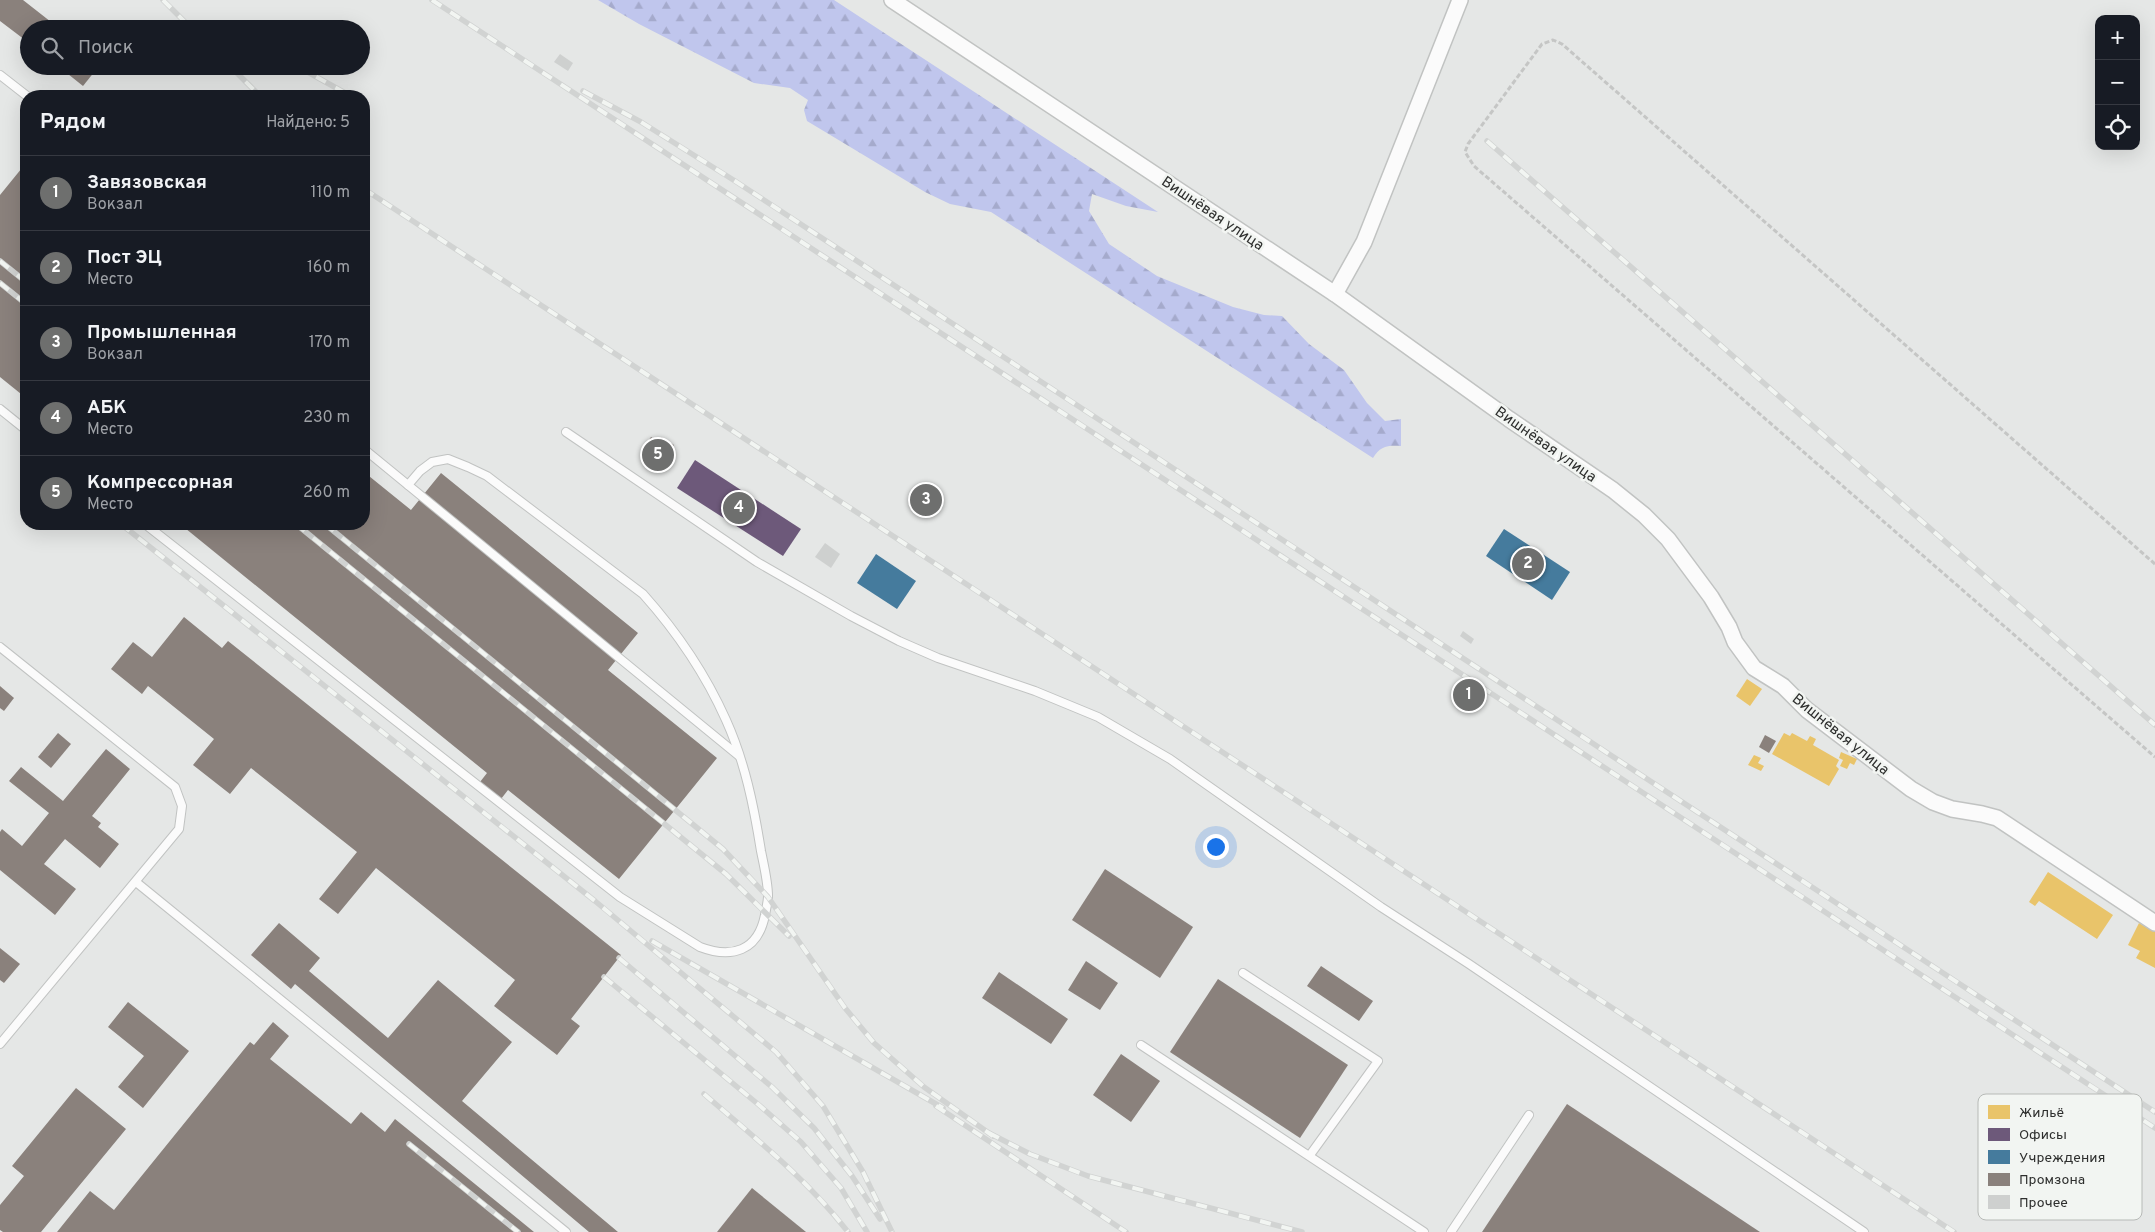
<!DOCTYPE html>
<html lang="ru">
<head>
<meta charset="utf-8">
<style>
  body { margin:0; font-family:Overpass,sans-serif; background:#20242c; color:#f1f3f6 }
  .controls { position:absolute; right:15px; top:15px; display:grid; overflow:hidden; border-radius:10px; box-shadow:0 5px 20px #0002 }
  .controls button { width:45px; height:45px; display:grid; place-items:center; padding:0; border:0; border-bottom:1px solid #363941; background:#171b24; color:#f1f3f6; font:25px sans-serif }
  .you { position:absolute; left:1215px; top:846px; width:18px; height:18px; margin:-12px; border:4px solid #fff; border-radius:50%; background:#1a73e8; box-shadow:0 0 0 8px #1a73e833 }
  .badge { display:grid; place-items:center; width:32px; height:32px; border-radius:50%; background:#6e6f6e; color:#fff; font-size:16px; font-weight:700 }
  .pin { position:absolute; translate:-50% -50%; border:2px solid #fff; box-shadow:0 1px 5px #0006 }
  .list { margin:0; padding:0; list-style:none }
  h2 { display:flex; justify-content:space-between; align-items:center; height:65px; margin:0; padding:0 20px; font-size:21px }
  h2 small { font-size:16px; font-weight:400; color:#9ea1a6 }
  .list li { display:grid; grid-template-columns:32px 1fr auto; gap:15px; align-items:center; box-sizing:border-box; height:75px; padding:0 20px; border-top:1px solid #363941 }
  .list b { display:block; font-size:19px; white-space:nowrap }
  .list p { margin:0; font-size:16px; white-space:nowrap; color:#9ea1a6 }
  .list em { font-size:16px; font-style:normal; color:#9ea1a6 }
  .icon { flex:none; width:28px; height:28px; fill:none; stroke:currentColor; stroke-width:2; stroke-linecap:round; stroke-linejoin:round }
  .map { position:relative; flex:none; width:2155px; height:1232px; overflow:hidden }
  .search { position:absolute; background:#171b24; box-shadow:0 5px 20px #0002; left:20px; top:20px; width:350px; height:55px; display:flex; align-items:center; gap:12px; box-sizing:border-box; padding:0 18px; border-radius:28px; color:#9ea1a6; font-size:19px }
  .panel { position:absolute; background:#171b24; box-shadow:0 5px 20px #0002; left:20px; top:90px; width:350px; height:440px; border-radius:20px }
  .map>svg:first-child { display:block }
  .forest { fill:url(#forest-firs) }
  .homes { fill:#e9c46a }
  .offices { fill:#6d597a }
  .public { fill:#457b9d }
  .industry { fill:#8a817c }
  .building { fill:#ced0cf }
  .lines { fill:none; stroke-linecap:round; stroke-linejoin:round }
  .service-casing { stroke:#c1c3c2; stroke-width:10 }
  .minor-casing { stroke:#c1c3c2; stroke-width:18 }
  .path { stroke:#c5c6c5; stroke-width:3; stroke-dasharray:5 2.5; stroke-linecap:butt }
  .service { stroke:#fbfbfb; stroke-width:8 }
  .minor { stroke:#fbfbfb; stroke-width:15 }
  .rail-casing { stroke:#d1d3d2; stroke-width:5.5 }
  .rail { stroke:#f2f5f2; stroke-width:4; stroke-dasharray:11; stroke-linecap:butt }
  .labels { text-anchor:middle; stroke-width:5; stroke-linejoin:round; paint-order:stroke }
  .street-label { font-size:15px; fill:#2e2f2e; stroke:#f2f5f2 }
  .key { fill:#f2f5f2; stroke:#b7bab7; stroke-width:1 }
  .key-label { font-size:14px; fill:#2e2f2e }
</style>
</head>
<body>
<div class="map">
<svg width="2155" height="1232" viewBox="0 0 2155 1232">
  <defs>
    <pattern id="forest-firs" width="22" height="20" patternUnits="userSpaceOnUse" patternTransform="scale(1.25)"><rect width="22" height="20" fill="#c0c6ed"/><path d="M5 1l3.5 6h-7zM16 11l3.5 6h-7z" fill="#a5aacc"/></pattern>
  </defs>
  <rect width="100%" height="100%" fill="#e5e7e6"/>
  <path class="forest" d="M598,0H834L1158,212L1126,206L1092,194L1089,211L1109,244L1157,276L1233,307L1264,315L1282,316L1309,344L1344,370L1367,403L1385,421L1401,419V446C1388,445 1380,446 1373,458L991,212L950,204L925,192L807,121L804,110L808,100L790,88L754,83L639,24Z"/>
  <g class="homes">
    <polygon points="1747,679 1762,689 1750,706 1736,696"/>
    <polygon points="1784,733 1790,736 1792,733 1807,741 1810,736 1816,739 1813,745 1839,760 1836,766 1839,769 1829,786 1772,754"/>
    <polygon points="1841,752 1857,759 1854,765 1850,763 1847,769 1840,766 1843,760 1839,758"/>
    <polygon points="1754,755 1761,758 1758,763 1764,766 1761,771 1748,765"/>
    <polygon points="2048,872 2113,915 2097,939 2039,901 2035,906 2029,902"/>
    <polygon points="2139,923 2155,932 2155,968 2136,958 2140,951 2128,945"/>
  </g>
  <polygon class="offices" points="695,460 801,529 783,556 677,488"/>
  <g class="public">
    <polygon points="1504,529 1570,572 1552,600 1486,556"/>
    <polygon points="876,554 916,581 897,609 857,583"/>
  </g>
  <g class="industry">
    <polygon points="0,0 23,0 60,29 29,29 29,43 0,21"/>
    <polygon points="58,66 99,66 83,86"/>
    <polygon points="26,163 26,398 0,377 0,195"/>
    <polygon points="651,437 658,442 661,437 674,445 656,470 644,462 654,448 647,443"/>
    <polygon points="364,472 411,510 441,473 638,633 608,670 717,758 619,879 508,790 501,799 480,782 487,773 180,524 364,524"/>
    <polygon points="184,617 222,648 228,641 621,955 571,1019 580,1026 557,1055 494,1006 515,980 376,868 338,914 319,899 357,852 251,768 230,794 193,765 214,739 148,686 142,694 111,669 133,642 152,657"/>
    <polygon points="0,686 14,698 4,711 0,708"/>
    <polygon points="58,733 71,744 51,768 38,757"/>
    <polygon points="1765,735 1776,741 1769,753 1759,747"/>
    <polygon points="106,749 130,769 92,816 101,823 98,827 119,844 100,868 65,839 44,864 76,889 55,915 0,870 0,832 2,829 22,846 49,813 9,781 21,767 63,801"/>
    <polygon points="1105,869 1193,927 1160,978 1072,920"/>
    <polygon points="279,923 320,958 309,971 388,1038 438,980 512,1042 462,1101 618,1232 589,1232 295,984 291,989 251,955"/>
    <polygon points="0,948 20,964 4,983 0,980"/>
    <polygon points="1086,961 1118,983 1100,1010 1068,990"/>
    <polygon points="1321,966 1373,1001 1359,1021 1307,986"/>
    <polygon points="999,972 1068,1019 1051,1044 982,998"/>
    <polygon points="1218,979 1348,1065 1300,1138 1170,1052"/>
    <polygon points="128,1002 189,1051 143,1108 118,1087 144,1056 108,1027"/>
    <polygon points="273,1022 289,1036 270,1059 351,1124 361,1112 385,1132 395,1119 534,1232 57,1232 90,1191 114,1210 250,1042 254,1045"/>
    <polygon points="1121,1054 1160,1081 1131,1122 1093,1095"/>
    <polygon points="76,1088 126,1129 41,1232 3,1232 0,1230 0,1205 24,1176 12,1166"/>
    <polygon points="1567,1104 1760,1232 1482,1232"/>
    <polygon points="752,1188 806,1232 717,1232"/>
  </g>
  <g class="building">
    <polygon points="560,54 573,63 568,71 554,62"/>
    <polygon points="825,543 840,554 831,568 815,557"/>
    <polygon points="1463,631 1474,639 1471,644 1460,636"/>
  </g>
  <g class="lines">
    <defs>
      <g id="service">
        <polyline points="0,75 27,96"/>
        <polyline points="0,409 26,430"/>
        <polyline points="566,432 757,562 851,616 899,641 938,658 1035,691 1098,717 1170,759 1381,907 1469,964 1864,1232"/>
        <polyline points="364,449 739,756"/>
        <path d="M145,524L620,897L700,947C732,959 758,951 765,915C766,909 768,902 768,896C768,882 764,866 761,851C754,807 745,762 726,720C705,673 677,632 643,594L487,476L468,467L448,459L432,462L420,471L408,485"/>
        <polyline points="0,647 175,787 182,806 179,829 0,1044"/>
        <polyline points="136,882 566,1232"/>
        <polyline points="1243,973 1378,1061 1310,1155"/>
        <polyline points="1141,1045 1424,1232"/>
        <polyline points="1451,1232 1529,1115"/>
      </g>
      <g id="minor">
        <polyline points="892,0 1335,294 1509,419 1613,490 1644,515 1668,539 1711,597 1729,627 1735,642 1754,668 1783,686 1807,710 1911,789 1933,802 1952,809 1982,814 1997,818 2155,923"/>
        <polyline points="1335,294 1364,242 1460,0"/>
      </g>
    </defs>
    <use href="#service" class="service-casing"/>
    <use href="#minor" class="minor-casing"/>
    <polyline class="path" points="2155,564 1562,44 1553,40 1542,44 1468,144 1465,152 1474,166 2155,757"/>
    <use href="#service" class="service"/>
    <use href="#minor" class="minor"/>
    <defs>
      <g id="rail">
        <polyline points="163,0 192,29"/>
        <polyline points="432,0 2155,1128"/>
        <polyline points="230,66 260,96"/>
        <polyline points="297,66 347,94"/>
        <polyline points="583,91 641,122 735,181 2155,1112"/>
        <polyline points="1487,141 2155,725"/>
        <polyline points="364,189 1954,1232"/>
        <polyline points="0,261 26,282"/>
        <polyline points="0,283 26,304"/>
        <polyline points="121,524 595,901 776,1052 823,1106 863,1172 892,1232"/>
        <polyline points="296,524 726,874 789,936"/>
        <polyline points="325,524 723,849 768,897 845,1008 874,1043 924,1087 993,1136"/>
        <polyline points="652,941 943,1108"/>
        <polyline points="619,958 772,1087 814,1128 852,1176 880,1219"/>
        <polyline points="604,977 759,1105 801,1142 841,1188 867,1232"/>
        <path d="M704,1094C755,1138 807,1179 848,1232"/>
        <polyline points="936,1106 1126,1232"/>
        <polyline points="989,1133 1030,1154 1088,1176 1302,1232"/>
        <polyline points="409,1144 518,1232"/>
      </g>
    </defs>
    <use href="#rail" class="rail-casing"/>
    <use href="#rail" class="rail"/>
  </g>
  <g class="labels">
    <g class="street-label">
      <text transform="translate(1213 213) rotate(34)" y="5">Вишнёвая улица</text>
      <text transform="translate(1546 444) rotate(35)" y="5">Вишнёвая улица</text>
      <text transform="translate(1841 734) rotate(39)" y="5">Вишнёвая улица</text>
    </g>
  </g>
  <rect x="1978" y="1094" width="164" height="126" rx="8" class="key"/>
  <rect x="1988" y="1105" width="22" height="14" fill="#e9c46a"/>
  <rect x="1988" y="1128" width="22" height="13" fill="#6d597a"/>
  <rect x="1988" y="1150" width="22" height="14" fill="#457b9d"/>
  <rect x="1988" y="1173" width="22" height="13" fill="#8a817c"/>
  <rect x="1988" y="1195" width="22" height="14" fill="#ced0cf"/>
  <g class="key-label">
    <text x="2019" y="1117">Жильё</text>
    <text x="2019" y="1139">Офисы</text>
    <text x="2019" y="1162">Учреждения</text>
    <text x="2019" y="1184">Промзона</text>
    <text x="2019" y="1207">Прочее</text>
  </g>
</svg>
<div class="controls">
<button>+</button>
<button>−</button>
<button><svg class="icon" aria-label="locate" viewBox="0 0 24 24"><circle cx="12" cy="12" r="6"/><path d="M12 2v4M12 18v4M2 12h4M18 12h4"/></svg></button>
</div>
<div class="you"></div>
<div class="pin badge" style="left:1469px;top:695px">1</div>
<div class="pin badge" style="left:1528px;top:564px">2</div>
<div class="pin badge" style="left:926px;top:500px">3</div>
<div class="pin badge" style="left:739px;top:508px">4</div>
<div class="pin badge" style="left:658px;top:455px">5</div>
<div class="search"><svg class="icon" aria-label="search" viewBox="0 0 24 24"><circle cx="10" cy="10" r="6"/><path d="M15 15l6 6"/></svg>Поиск</div>
<section class="panel">
<h2>Рядом<small>Найдено: 5</small></h2>
<ul class="list">
<li><span class="badge">1</span><div><b>Завязовская</b><p>Вокзал</p></div><em>110 m</em></li>
<li><span class="badge">2</span><div><b>Пост ЭЦ</b><p>Место</p></div><em>160 m</em></li>
<li><span class="badge">3</span><div><b>Промышленная</b><p>Вокзал</p></div><em>170 m</em></li>
<li><span class="badge">4</span><div><b>АБК</b><p>Место</p></div><em>230 m</em></li>
<li><span class="badge">5</span><div><b>Компрессорная</b><p>Место</p></div><em>260 m</em></li>
</ul>
</section>
</div>
</body>
</html>
